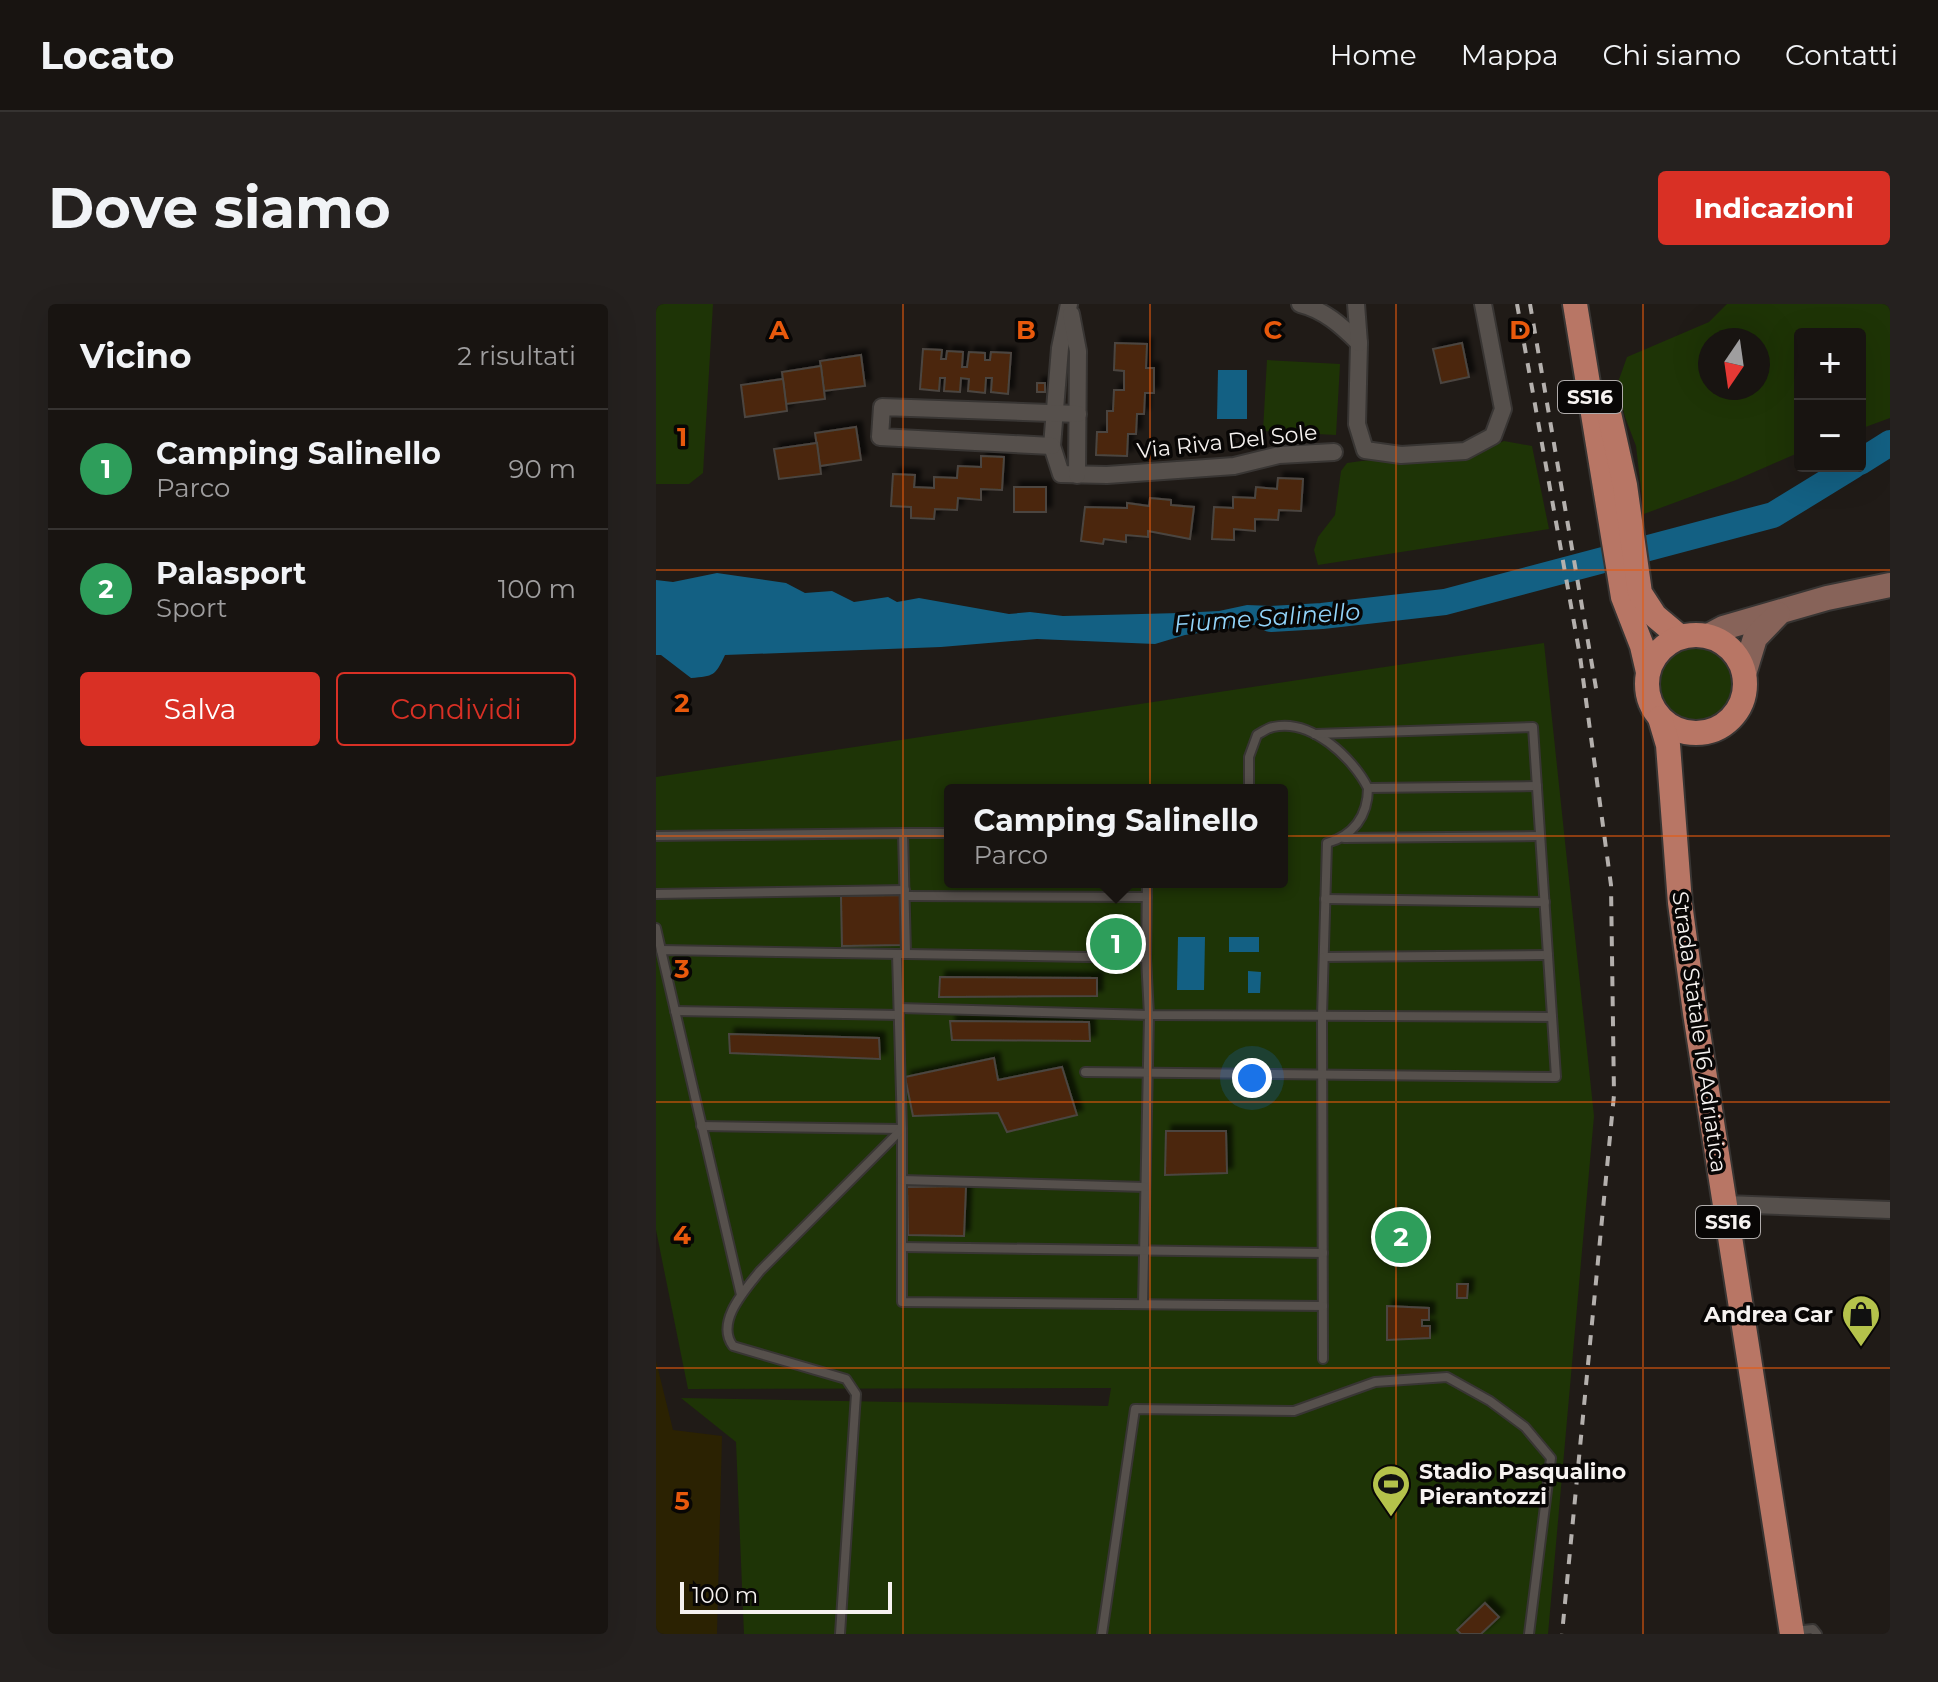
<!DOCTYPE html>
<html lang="it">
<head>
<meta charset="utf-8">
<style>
  body { margin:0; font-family:Montserrat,sans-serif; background:#25211f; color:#f1f3f6 }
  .controls { position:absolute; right:24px; top:24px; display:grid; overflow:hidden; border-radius:8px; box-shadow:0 8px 32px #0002 }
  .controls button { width:72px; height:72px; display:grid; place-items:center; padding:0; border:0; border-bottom:2px solid #363331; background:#181411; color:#f1f3f6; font:40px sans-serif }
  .compass { position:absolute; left:1042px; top:24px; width:72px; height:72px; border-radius:50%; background:#181411; box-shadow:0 8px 32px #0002; rotate:193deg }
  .scale { position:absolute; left:24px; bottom:20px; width:212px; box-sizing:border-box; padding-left:8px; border:4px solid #f6f2f0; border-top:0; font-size:22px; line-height:28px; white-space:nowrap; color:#f6f2f0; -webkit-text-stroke:6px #080605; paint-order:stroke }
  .you { position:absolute; left:596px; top:774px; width:28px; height:28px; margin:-20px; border:6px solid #fff; border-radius:50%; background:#1a73e8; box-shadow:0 0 0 12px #1a73e833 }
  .badge { display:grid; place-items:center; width:52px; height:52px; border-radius:50%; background:#d93025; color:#fff; font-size:26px; font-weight:700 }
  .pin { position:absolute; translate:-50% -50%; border:4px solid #fff; box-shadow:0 2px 8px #0006 }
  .popup { position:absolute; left:288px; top:480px; width:344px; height:104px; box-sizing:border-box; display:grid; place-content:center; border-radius:8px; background:#181411; filter:drop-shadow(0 2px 6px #0005); font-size:26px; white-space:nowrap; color:#9f9e9f }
  .popup b { font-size:30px; color:#f1f3f6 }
  .popup::after { content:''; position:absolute; left:50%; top:100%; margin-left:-16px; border:16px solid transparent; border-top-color:#181411 }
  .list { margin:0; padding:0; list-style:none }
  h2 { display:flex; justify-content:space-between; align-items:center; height:104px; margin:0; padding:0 32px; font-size:34px }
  h2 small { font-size:26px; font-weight:400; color:#9f9e9f }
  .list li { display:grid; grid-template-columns:52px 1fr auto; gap:24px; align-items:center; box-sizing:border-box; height:120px; padding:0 32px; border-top:2px solid #363331 }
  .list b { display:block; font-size:30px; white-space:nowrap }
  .list p { margin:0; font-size:26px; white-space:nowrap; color:#9f9e9f }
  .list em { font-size:26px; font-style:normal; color:#9f9e9f }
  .actions { display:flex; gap:16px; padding:24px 32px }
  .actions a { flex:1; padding:18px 0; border:2px solid #d93025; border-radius:8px; text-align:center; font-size:28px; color:#d93025 }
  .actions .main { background:#d93025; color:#fff }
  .map { position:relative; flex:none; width:1234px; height:1330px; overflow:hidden; border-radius:8px }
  header { display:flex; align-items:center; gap:48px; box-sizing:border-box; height:112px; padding:0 40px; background:#181411; border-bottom:2px solid #363331 }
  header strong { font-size:38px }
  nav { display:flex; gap:44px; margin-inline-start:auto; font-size:28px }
  .intro { display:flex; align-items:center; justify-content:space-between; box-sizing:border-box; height:192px; padding:0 48px }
  h1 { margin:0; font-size:56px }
  .button { padding:20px 36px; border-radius:8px; background:#d93025; color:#fff; font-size:28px; font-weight:700 }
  main { display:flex; gap:48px; padding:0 48px }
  aside { flex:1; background:#181411; border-radius:8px; box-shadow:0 8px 32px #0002 }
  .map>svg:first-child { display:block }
  .green { fill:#1e3406; fill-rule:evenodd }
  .sand { fill:#2b2202 }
  .water { fill:#136083 }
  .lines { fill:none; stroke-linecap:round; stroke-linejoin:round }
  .river { stroke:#136083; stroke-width:26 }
  .building { fill:#4b2809; stroke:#4b4541; stroke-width:2; filter:url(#shadow) }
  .lane-casing { stroke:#383533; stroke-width:12 }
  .street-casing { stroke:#383533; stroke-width:20 }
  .secondary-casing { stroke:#383533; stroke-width:28 }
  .primary-casing { stroke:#383533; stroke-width:28 }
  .lane { stroke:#56504c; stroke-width:8 }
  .street { stroke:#56504c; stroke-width:16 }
  .secondary { stroke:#876359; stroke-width:24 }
  .primary { stroke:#b87665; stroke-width:24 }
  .rail { stroke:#b4b0ad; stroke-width:4; stroke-dasharray:10 10; stroke-linecap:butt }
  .grid { fill:none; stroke:#e8590c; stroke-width:2; stroke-opacity:0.55 }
  .labels { text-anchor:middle; stroke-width:7; stroke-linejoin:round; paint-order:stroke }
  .shield { fill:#080605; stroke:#afabaa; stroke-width:2 }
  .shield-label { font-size:20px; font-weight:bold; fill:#f6f2f0 }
  .street-label { font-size:22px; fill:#f6f2f0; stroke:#080605 }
  .poi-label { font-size:22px; font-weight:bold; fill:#f6f2f0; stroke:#080605; text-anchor:end }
  .water-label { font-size:24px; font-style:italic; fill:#92d4fa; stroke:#080605 }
  .grid-label { font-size:26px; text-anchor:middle; font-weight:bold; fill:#e8590c; stroke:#080605; stroke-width:7; stroke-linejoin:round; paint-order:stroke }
</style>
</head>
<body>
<header>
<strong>Locato</strong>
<nav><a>Home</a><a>Mappa</a><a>Chi siamo</a><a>Contatti</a></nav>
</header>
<div class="intro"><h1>Dove siamo</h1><a class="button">Indicazioni</a></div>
<main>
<aside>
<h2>Vicino<small>2 risultati</small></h2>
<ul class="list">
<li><span class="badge" style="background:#2e9e5b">1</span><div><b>Camping Salinello</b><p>Parco</p></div><em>90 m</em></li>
<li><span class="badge" style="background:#2e9e5b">2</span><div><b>Palasport</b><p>Sport</p></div><em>100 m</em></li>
</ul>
<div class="actions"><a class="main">Salva</a><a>Condividi</a></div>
</aside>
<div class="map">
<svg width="1234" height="1330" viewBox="0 0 1234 1330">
  <defs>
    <filter id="shadow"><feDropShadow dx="5.5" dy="-5.5" stdDeviation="2" flood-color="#0009"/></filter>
  </defs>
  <rect width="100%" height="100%" fill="#201b17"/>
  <g class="green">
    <polygon points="0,0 57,0 47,169 33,180 0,180"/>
    <path d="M1071,0H1234V114L1204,125V30H1144V148L1080,176L988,210L980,142L969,113L961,81L971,53L1053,18ZM1054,36H1102V84H1054Z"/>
    <polygon points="611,56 684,60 680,131 607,127"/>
    <path d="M848,137L876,142L893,225L662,261L658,246L662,233L679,211L685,167L691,159C729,152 768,157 806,151C820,150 835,142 848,137Z"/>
    <path d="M888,339L938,812L892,1330H88L80,1138L25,1094L452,1102L455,1084L32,1085L0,926V473ZM294,486H626V578H294Z"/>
    <circle cx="1038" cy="380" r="38"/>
  </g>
  <polygon class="sand" points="0,1057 17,1126 66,1132 61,1330 0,1330"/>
  <g class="water">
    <polygon points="562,66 591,66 591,115 561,115"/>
    <path d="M61,269L130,279L149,289L176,287L198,298L232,293L241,298L263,294L353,310L374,308L407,312L524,309L563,307L591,301L617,302L647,308L651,319L598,321L529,331L499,340L381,335L285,343L69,351C59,372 58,372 35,374L5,351H0V276L17,278Z"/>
    <polygon points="522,633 549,633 548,686 521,686"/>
    <rect x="573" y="633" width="30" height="15"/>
    <polygon points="592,667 605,668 604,689 592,689"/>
  </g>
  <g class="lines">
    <g class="river">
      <polyline points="1204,158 1234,139"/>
      <polyline points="615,315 666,312 789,298 1117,211 1197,162"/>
    </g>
  </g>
  <g class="building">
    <polygon points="459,39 491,40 490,64 498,64 498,89 489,89 488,110 481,110 480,130 472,130 471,152 440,151 441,128 451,128 451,107 457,107 458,86 468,86 468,67 458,66"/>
    <polygon points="806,39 813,73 785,79 777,45"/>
    <polygon points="267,45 286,46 285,55 290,55 291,47 307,48 306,63 311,63 313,48 329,49 329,56 334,56 335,48 355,49 352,90 335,88 336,74 330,74 329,89 312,87 313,75 305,74 304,88 288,87 289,74 284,74 283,87 264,85"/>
    <polygon points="205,51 209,82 168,87 164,57"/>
    <polygon points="165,62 169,95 130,100 126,68"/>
    <polygon points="127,75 131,107 89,113 85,81"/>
    <rect x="381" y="79" width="8" height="9"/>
    <polygon points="200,123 205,156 164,162 159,129"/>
    <polygon points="161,139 165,170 123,175 118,145"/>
    <polygon points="325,152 348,153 346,186 325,185 325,196 302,194 301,206 279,205 278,215 255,214 255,203 235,202 237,170 259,171 258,183 278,184 278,173 301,174 302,162 325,163"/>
    <polygon points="622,174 647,175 645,207 623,206 622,216 599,215 599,227 578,225 578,236 556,235 558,203 577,204 577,193 599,194 600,183 621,185"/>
    <rect x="358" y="183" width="32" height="25"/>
    <polygon points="494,194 515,196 515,201 538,203 534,235 492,227 492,233 470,231 470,238 448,235 447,240 425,237 429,203 471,204 471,199 493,202"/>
    <rect x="509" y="578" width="73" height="3"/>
    <polygon points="245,591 246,641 186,642 185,592"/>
    <polygon points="284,673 441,674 441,692 283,693"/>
    <polygon points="294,717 433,718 434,737 296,736"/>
    <polygon points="73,730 223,734 224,755 74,749"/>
    <polygon points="338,754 342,776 406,763 421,811 351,828 342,809 257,812 249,773"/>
    <polygon points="510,827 570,827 571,869 509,871"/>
    <polygon points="310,882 308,932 252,931 251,883"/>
    <polygon points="801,980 812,980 811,994 801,994"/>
    <polygon points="731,1002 773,1004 773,1016 766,1016 766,1022 774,1022 774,1034 731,1036"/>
    <polygon points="829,1299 843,1313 825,1330 805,1330 801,1326"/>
  </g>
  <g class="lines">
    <defs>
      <g id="lane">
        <polyline points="712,484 881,482"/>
        <path d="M593,486V453L601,431C606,428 612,424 617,423C655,414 697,454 712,484C712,512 697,532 671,539L666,712L667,1055"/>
        <polyline points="247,529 294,529"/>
        <polyline points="0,532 247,529 250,650 241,650"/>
        <polyline points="688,534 884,532"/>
        <polyline points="0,590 249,586"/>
        <polyline points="249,592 491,593"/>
        <polyline points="669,595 889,598"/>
        <polyline points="0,624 5,646"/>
        <polyline points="250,650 490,654 491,578"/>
        <polyline points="668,653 892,651"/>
        <polyline points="490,654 493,711 896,713"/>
        <polyline points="243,704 493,711 487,1000"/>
        <polyline points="19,707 243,711"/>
        <polyline points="429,768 900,773 877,423 659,430"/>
        <polyline points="45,822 246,825 246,998 667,1002"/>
        <polyline points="246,876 489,883"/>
        <polyline points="246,943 667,949"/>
        <path d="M85,991L5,646L241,650L246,825L104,967C89,986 59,1018 77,1042L190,1075L200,1090L184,1330"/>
        <polyline points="1137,1327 1157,1325 1161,1330"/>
        <polyline points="446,1330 479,1105 638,1107 719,1078 791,1073 834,1097 869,1123 895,1154 873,1330"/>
      </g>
      <g id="street">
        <polyline points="413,0 404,44 396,142 405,170 451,171 578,162 623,151 678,148"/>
        <path d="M644,0C668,6 685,21 703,39L701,120L709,146L745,151L809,147L837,132L847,105L827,0"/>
        <polyline points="700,0 703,39"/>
        <polyline points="415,10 422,47 421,171"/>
        <polyline points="396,142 224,133 226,103 422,110"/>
        <polyline points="1069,900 1234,906"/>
      </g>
      <g id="secondary">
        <polyline points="1052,332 1067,324 1171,294 1234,281"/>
        <polyline points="1088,370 1099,334 1122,310"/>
      </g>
      <g id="primary">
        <polyline points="919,0 967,293 986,342 992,368"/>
        <polyline points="949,91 969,181 984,289 999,312 1024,333"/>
        <circle cx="1040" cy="380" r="49"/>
        <polyline points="1004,414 1012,441 1024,599 1039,709 1136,1330"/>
      </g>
    </defs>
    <use href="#lane" class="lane-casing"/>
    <use href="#street" class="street-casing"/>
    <use href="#secondary" class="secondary-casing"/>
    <use href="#primary" class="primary-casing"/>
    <use href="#lane" class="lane"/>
    <use href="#street" class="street"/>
    <use href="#secondary" class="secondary"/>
    <use href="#primary" class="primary"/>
    <g class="rail">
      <polyline points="861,0 924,352 955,581 958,791 906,1330"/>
      <polyline points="874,0 941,390"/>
    </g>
  </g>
  <path class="grid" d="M247,0V1330M494,0V1330M740,0V1330M987,0V1330M0,266H1234M0,532H1234M0,798H1234M0,1064H1234"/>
  <defs>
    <symbol id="shop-pin" viewBox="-11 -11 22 30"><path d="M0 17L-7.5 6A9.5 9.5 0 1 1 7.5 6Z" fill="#b4c24b" stroke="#080605"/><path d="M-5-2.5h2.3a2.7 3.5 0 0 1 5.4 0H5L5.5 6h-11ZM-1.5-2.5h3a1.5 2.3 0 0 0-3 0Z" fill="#111"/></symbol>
    <symbol id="stadium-pin" viewBox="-11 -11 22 30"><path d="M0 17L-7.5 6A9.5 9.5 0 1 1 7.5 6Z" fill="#b4c24b" stroke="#080605"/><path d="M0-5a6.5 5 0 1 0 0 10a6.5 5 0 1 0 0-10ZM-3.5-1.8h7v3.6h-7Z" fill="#111"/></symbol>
  </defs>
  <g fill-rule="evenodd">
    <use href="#shop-pin" x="1183" y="988" width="44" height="60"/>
    <use href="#stadium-pin" x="713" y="1158" width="44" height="60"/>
  </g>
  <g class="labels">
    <g class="shield">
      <rect x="902" y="77" width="64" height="32" rx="6"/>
      <rect x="1040" y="902" width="64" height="32" rx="6"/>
    </g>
    <g class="shield-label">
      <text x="934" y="100">SS16</text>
      <text x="1072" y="925">SS16</text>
    </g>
    <g class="street-label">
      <text transform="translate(571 137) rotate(-6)" y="8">Via Riva Del Sole</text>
      <text transform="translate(1044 728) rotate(82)" y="8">Strada Statale 16 Adriatica</text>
    </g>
    <g class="poi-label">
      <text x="1177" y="1018">Andrea Car</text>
      <text x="763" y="1175" text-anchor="start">Stadio Pasqualino<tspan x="763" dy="25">Pierantozzi</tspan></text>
    </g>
    <g class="water-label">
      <text transform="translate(611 314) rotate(-4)" y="8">Fiume Salinello</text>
    </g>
  </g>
  <g class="grid-label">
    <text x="123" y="35">A</text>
    <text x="370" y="35">B</text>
    <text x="617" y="35">C</text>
    <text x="864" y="35">D</text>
    <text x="26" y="142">1</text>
    <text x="26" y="408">2</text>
    <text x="26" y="674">3</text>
    <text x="26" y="940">4</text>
    <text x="26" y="1206">5</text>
  </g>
</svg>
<div class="controls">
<button>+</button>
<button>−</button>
</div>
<svg class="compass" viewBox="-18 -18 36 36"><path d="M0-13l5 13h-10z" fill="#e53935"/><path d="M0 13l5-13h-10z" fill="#9f9e9f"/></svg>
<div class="scale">100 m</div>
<div class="you"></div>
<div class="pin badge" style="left:460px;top:640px;background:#2e9e5b">1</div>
<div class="popup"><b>Camping Salinello</b>Parco</div>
<div class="pin badge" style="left:745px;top:933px;background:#2e9e5b">2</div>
</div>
</main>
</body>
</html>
